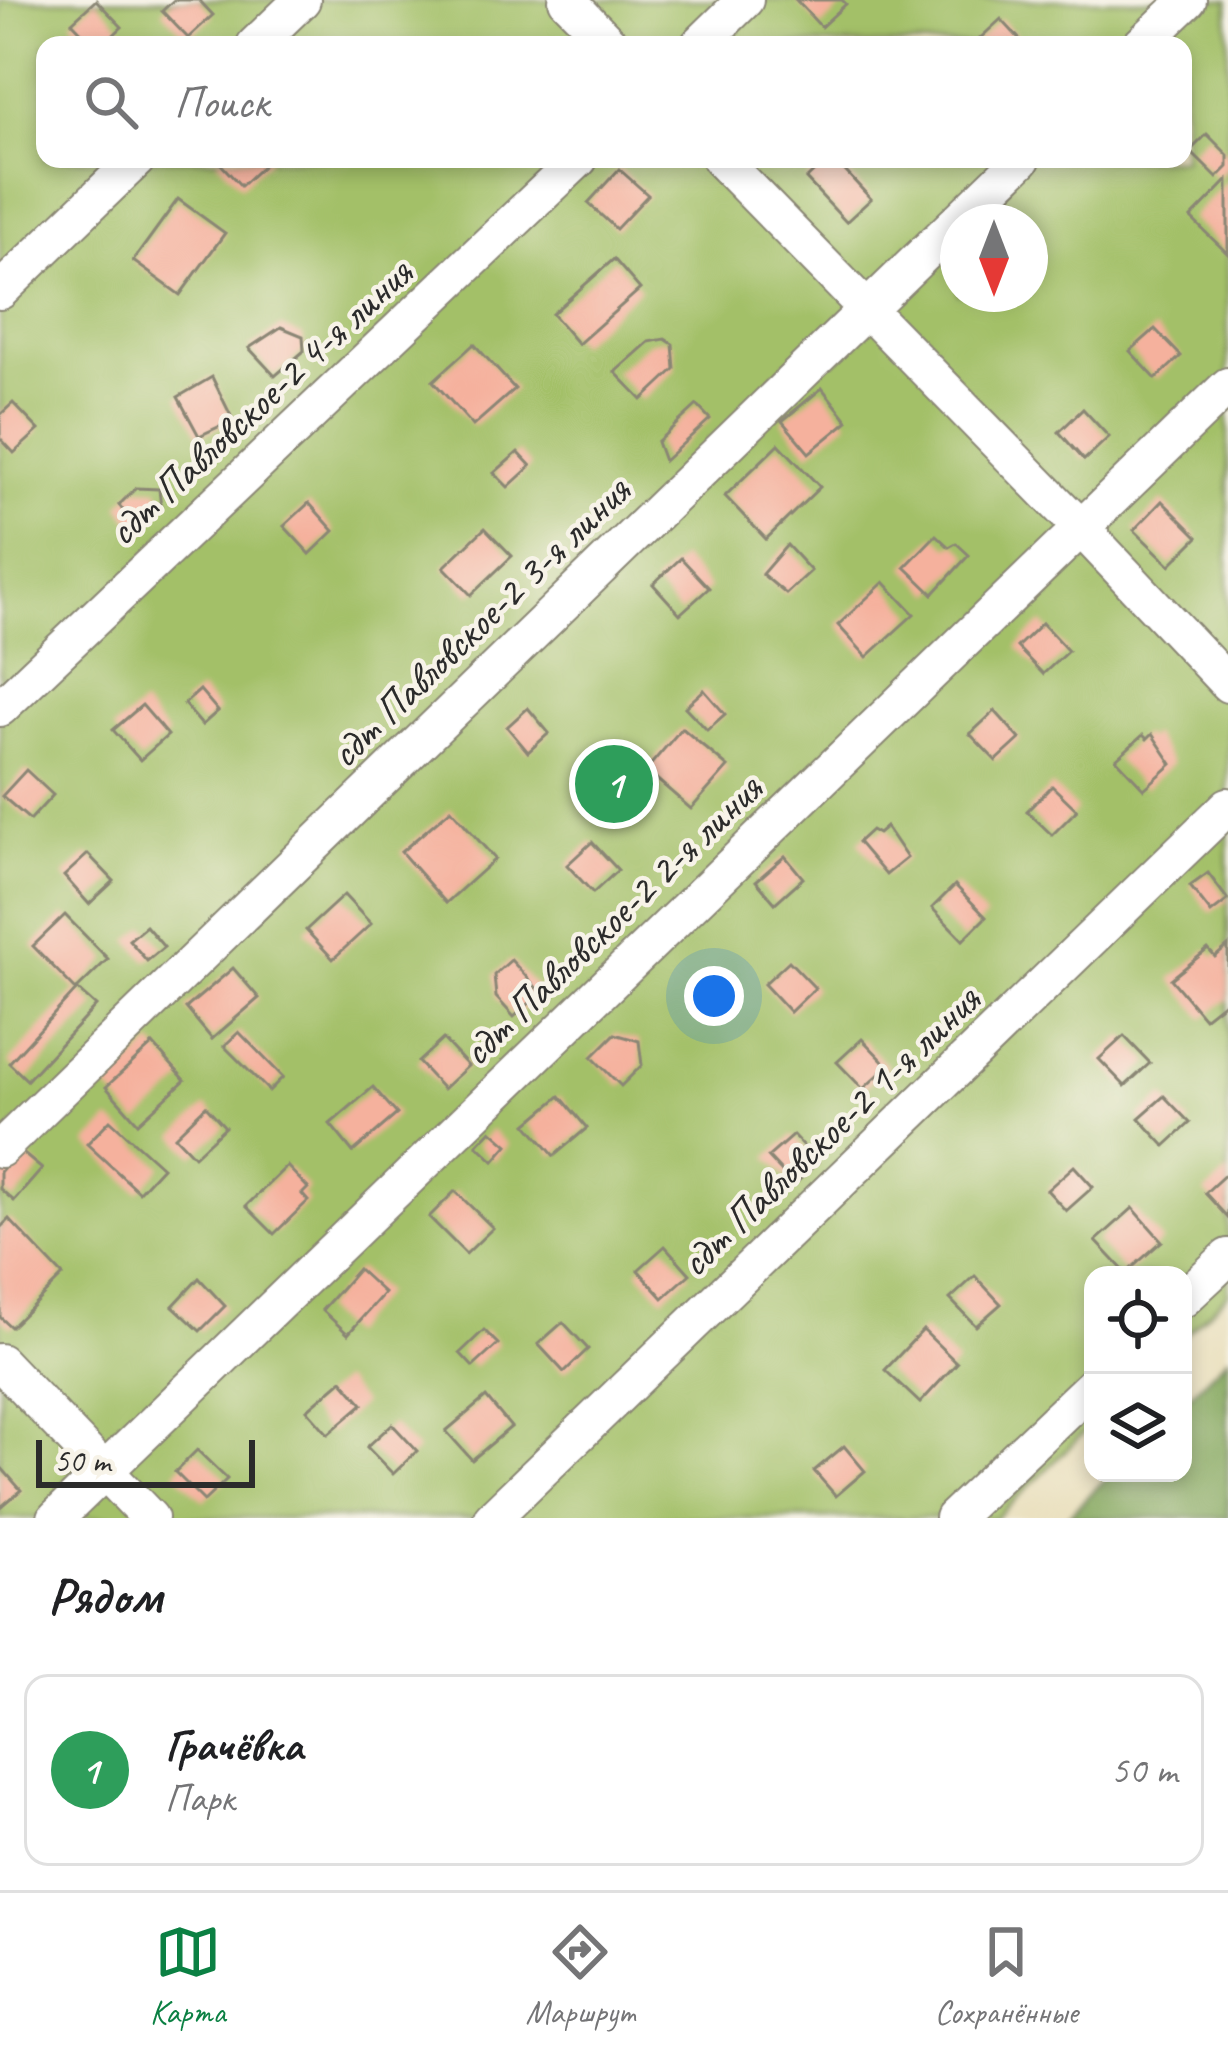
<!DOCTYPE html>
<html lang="ru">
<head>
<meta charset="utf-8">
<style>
  body { margin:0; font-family:Caveat,sans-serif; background:#f2f2f2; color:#202124 }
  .controls { position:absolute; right:36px; bottom:36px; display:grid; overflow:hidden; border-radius:24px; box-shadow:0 6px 18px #0003 }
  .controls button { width:108px; height:108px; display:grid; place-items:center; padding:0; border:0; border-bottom:3px solid #e0e0e0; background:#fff; color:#202124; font:60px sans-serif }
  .compass { position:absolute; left:940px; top:204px; width:108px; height:108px; border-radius:50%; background:#fff; box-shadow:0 6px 18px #0003; rotate:180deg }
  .scale { position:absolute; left:36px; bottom:30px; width:219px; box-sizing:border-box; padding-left:12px; border:6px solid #2b2b2b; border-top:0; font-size:33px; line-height:42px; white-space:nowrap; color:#2b2b2b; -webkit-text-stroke:9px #f7f3e8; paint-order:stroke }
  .you { position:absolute; left:714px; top:996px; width:42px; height:42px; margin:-30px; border:9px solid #fff; border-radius:50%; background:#1a73e8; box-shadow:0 0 0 18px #1a73e833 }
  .badge { display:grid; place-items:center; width:78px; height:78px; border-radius:50%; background:#0b8043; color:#fff; font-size:39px; font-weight:700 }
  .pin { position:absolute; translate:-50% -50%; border:6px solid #fff; box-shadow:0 3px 12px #0006 }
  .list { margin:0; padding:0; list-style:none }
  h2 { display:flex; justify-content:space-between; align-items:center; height:156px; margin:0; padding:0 48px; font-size:51px }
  h2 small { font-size:39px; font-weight:400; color:#757577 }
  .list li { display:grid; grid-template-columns:78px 1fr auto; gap:36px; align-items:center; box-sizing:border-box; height:192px; margin:0 24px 24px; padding:0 24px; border:3px solid #e0e0e0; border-radius:24px }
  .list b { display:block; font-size:45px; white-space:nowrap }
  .list p { margin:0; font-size:39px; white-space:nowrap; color:#757577 }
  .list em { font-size:39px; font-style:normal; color:#757577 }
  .icon { flex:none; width:66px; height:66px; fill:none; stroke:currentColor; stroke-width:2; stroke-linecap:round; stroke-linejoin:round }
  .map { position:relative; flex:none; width:1228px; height:1518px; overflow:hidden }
  .search { position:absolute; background:#fff; box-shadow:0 6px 18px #0003; left:36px; right:36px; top:36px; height:132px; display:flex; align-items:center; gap:30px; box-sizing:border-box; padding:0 42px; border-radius:24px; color:#757577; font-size:45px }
  .sheet { height:372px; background:#fff }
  nav { display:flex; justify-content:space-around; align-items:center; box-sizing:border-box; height:168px; border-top:3px solid #e0e0e0; background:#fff; font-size:33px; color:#757577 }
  nav a { display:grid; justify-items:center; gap:6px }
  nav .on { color:#0b8043 }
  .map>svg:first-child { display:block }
  .green { fill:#a3c067; stroke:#677649; stroke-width:3; fill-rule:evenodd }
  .forest { fill:#82a65c; stroke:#566844; stroke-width:3 }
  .building { fill:#f5b19d }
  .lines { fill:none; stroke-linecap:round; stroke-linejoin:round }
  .minor-casing { stroke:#8a8674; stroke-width:40 }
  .minor { stroke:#fff; stroke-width:36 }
  .labels { text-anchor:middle; stroke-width:9; stroke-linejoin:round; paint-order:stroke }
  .street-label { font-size:42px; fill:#2b2b2b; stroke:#f7f3e8 }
</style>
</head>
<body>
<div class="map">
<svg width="1228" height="1518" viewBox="0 0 1228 1518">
  <rect width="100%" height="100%" fill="#f7f3e8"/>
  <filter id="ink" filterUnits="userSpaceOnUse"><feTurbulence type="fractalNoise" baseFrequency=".00833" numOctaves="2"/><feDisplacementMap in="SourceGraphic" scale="24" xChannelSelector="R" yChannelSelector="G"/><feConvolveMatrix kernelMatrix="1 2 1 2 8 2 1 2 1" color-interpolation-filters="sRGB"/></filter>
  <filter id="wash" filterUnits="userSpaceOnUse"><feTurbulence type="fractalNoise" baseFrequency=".004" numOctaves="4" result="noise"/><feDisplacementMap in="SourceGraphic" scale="48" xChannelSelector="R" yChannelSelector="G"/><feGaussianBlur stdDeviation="2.7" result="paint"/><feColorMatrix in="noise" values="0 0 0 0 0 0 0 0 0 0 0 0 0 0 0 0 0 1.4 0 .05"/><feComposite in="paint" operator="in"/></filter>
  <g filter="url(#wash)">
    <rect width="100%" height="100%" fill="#eae0be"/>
    <path class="green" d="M0,0H1228V1293L1183,1337V1275H1093V1424L996,1518H0ZM45,45H1183V159H45ZM958,222H1030V294H958Z"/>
    <polygon class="forest" points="1228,1357 1228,1518 1066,1518 1112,1473 1183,1473 1183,1402"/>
    <g id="blocks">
      <g class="building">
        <polygon points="96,0 122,27 103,45 94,45 72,22"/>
        <polygon points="174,0 199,0 213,15 188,38 162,11"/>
        <polygon points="796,0 842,0 846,4 821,27"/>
        <polygon points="1001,19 1025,45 979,45 976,42"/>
        <polygon points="1207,134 1228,155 1228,167 1217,178 1190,151"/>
        <polygon points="216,159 270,159 241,186"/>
        <polygon points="827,159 834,159 871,199 846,222 806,179"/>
        <polygon points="619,169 648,195 616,229 588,203"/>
        <polygon points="1228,180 1228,254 1191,218"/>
        <polygon points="178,199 225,233 180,295 133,261"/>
        <polygon points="614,259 640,289 578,344 552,314"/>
        <polygon points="281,327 303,336 304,351 275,376 249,348"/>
        <polygon points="1155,329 1181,356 1156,379 1130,351"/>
        <polygon points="665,339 673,344 675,369 642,400 615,372 649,342"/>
        <polygon points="474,344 515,389 473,426 433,381"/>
        <polygon points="212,377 233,420 199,436 178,397"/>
        <polygon points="822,388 848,421 809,453 782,421"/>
        <polygon points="13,403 39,430 14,453 0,438 0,415"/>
        <polygon points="697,405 710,419 664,461 657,442"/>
        <polygon points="1083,409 1109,437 1084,460 1059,432"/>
        <polygon points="779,444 820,487 766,539 725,496"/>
        <polygon points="518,452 531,466 508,487 494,473"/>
        <polygon points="136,488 159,489 161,507 137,530 119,505"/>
        <polygon points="1162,501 1198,537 1170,565 1134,530"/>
        <polygon points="309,503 334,531 310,554 284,526"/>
        <polygon points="485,528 512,556 471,595 444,567"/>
        <polygon points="936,535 949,547 956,543 969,555 933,594 905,567"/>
        <polygon points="787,545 811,571 786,594 762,574"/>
        <polygon points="681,558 709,588 680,614 653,584"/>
        <polygon points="884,582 914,614 867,657 838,625"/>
        <polygon points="1042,623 1068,651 1043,674 1017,647"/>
        <polygon points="200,690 218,711 202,725 184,704"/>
        <polygon points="704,690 725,714 707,730 685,707"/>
        <polygon points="142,705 168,735 140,760 113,730"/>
        <polygon points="528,708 549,733 528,752 507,727"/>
        <polygon points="995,711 1020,739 996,761 970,734"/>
        <polygon points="682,728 728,767 691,809 646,770"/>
        <polygon points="1152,734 1172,764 1144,789 1116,759 1143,735 1147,739"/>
        <polygon points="26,770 53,795 30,820 2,796"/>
        <polygon points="1052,786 1077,810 1052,835 1027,811"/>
        <polygon points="451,809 495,859 446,903 401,852"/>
        <polygon points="886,827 907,858 886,875 858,842 871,830 878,834"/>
        <polygon points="592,842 618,870 593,893 567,865"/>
        <polygon points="88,854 114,881 89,904 64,876"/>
        <polygon points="785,856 803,878 775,903 756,881"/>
        <polygon points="1208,873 1228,900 1211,913 1190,886"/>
        <polygon points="955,885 986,917 963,940 932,908"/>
        <polygon points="344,895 371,924 333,959 306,930"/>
        <polygon points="65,915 108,959 76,990 33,946"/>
        <polygon points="146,926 164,947 147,961 129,940"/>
        <polygon points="1228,946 1228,999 1204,1018 1171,979 1208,949 1215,957"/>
        <polygon points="511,960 541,993 514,1017 496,997 494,975"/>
        <polygon points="789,961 815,988 790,1012 764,984"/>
        <polygon points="233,968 259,998 212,1039 186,1008"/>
        <polygon points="77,989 96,1006 27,1080 9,1063"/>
        <polygon points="239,1032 283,1077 269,1091 224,1046"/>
        <polygon points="615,1034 639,1041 642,1065 621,1086 592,1057"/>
        <polygon points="1124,1036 1150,1063 1125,1086 1099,1059"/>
        <polygon points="443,1039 468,1066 443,1089 418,1062"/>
        <polygon points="862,1039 888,1066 863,1089 837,1062"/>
        <polygon points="153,1044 185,1080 138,1123 106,1087"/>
        <polygon points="373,1087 397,1114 353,1152 330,1124"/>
        <polygon points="560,1096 587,1128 554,1156 527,1124"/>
        <polygon points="1164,1096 1190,1123 1165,1146 1139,1118"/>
        <polygon points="206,1106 225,1127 194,1156 175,1136"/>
        <polygon points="110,1120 162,1167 139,1192 87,1144"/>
        <polygon points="491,1130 508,1145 494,1161 477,1145"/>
        <polygon points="793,1135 818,1162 794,1185 768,1157"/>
        <polygon points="19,1150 42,1169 14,1201 0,1189 0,1172"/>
        <polygon points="287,1166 308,1188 302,1194 308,1201 274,1234 246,1206"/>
        <polygon points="1074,1166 1093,1187 1066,1211 1047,1190"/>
        <polygon points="1228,1172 1228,1218 1205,1193"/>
        <polygon points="455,1191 493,1228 466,1254 429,1217"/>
        <polygon points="1133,1208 1162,1241 1126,1273 1096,1241"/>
        <polygon points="9,1219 63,1276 11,1327 0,1317 0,1228"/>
        <polygon points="665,1246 690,1274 663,1298 638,1270"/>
        <polygon points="358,1269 384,1293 348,1334 322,1310"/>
        <polygon points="975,1276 1001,1304 976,1326 950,1299"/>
        <polygon points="199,1278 225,1306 200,1331 173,1306"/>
        <polygon points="563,1322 588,1349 564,1372 538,1344"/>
        <polygon points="484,1330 498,1344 473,1367 460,1353"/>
        <polygon points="923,1330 957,1363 920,1403 885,1370"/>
        <polygon points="342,1380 363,1404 328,1434 307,1410"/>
        <polygon points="486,1397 511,1427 472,1460 446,1431"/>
        <polygon points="392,1424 417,1451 393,1474 367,1447"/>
        <polygon points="844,1446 865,1471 836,1496 814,1471"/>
        <polygon points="197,1450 227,1479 204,1501 175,1472"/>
        <polygon points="0,1466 21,1490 0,1508"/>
      </g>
    </g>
  </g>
  <g filter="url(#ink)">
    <use href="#blocks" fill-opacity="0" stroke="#8a8674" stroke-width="3"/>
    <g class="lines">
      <defs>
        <g id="minor">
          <polyline points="567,0 611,45"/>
          <polyline points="255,45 302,0"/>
          <polyline points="699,45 745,0"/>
          <polyline points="1141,45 1188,0"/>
          <polyline points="720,159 1081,528 1228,684"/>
          <polyline points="0,291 137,159"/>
          <polyline points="0,708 579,159"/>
          <polyline points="0,1149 1022,159"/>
          <polyline points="1183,1299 1228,1257"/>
          <polyline points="0,1362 150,1518"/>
          <polyline points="56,1518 1228,386"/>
          <polyline points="492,1518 1228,806"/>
          <polyline points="953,1518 1093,1385"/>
        </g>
      </defs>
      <use href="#minor" class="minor-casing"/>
      <use href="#minor" class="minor"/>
    </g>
  </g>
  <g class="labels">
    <g class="street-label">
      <text transform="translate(259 401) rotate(-43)" y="15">сдт Павловское-2 4-я линия</text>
      <text transform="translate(479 621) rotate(-44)" y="15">сдт Павловское-2 3-я линия</text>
      <text transform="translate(611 919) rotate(-44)" y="15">сдт Павловское-2 2-я линия</text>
      <text transform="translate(829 1130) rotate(-44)" y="15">сдт Павловское-2 1-я линия</text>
    </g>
  </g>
</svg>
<div class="controls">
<button><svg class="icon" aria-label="locate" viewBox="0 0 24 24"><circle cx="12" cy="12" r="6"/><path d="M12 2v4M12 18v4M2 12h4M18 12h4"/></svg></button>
<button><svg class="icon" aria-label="layers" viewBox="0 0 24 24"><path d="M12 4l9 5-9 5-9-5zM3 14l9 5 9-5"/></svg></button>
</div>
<svg class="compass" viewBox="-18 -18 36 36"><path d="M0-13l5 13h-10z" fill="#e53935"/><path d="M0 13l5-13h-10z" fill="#757577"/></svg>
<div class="scale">50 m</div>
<div class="you"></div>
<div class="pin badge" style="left:614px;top:784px;background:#2e9e5b">1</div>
<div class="search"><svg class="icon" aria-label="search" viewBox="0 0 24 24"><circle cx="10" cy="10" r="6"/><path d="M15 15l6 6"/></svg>Поиск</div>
</div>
<section class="sheet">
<h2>Рядом<small></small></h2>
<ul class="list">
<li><span class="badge" style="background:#2e9e5b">1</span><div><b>Грачёвка</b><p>Парк</p></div><em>50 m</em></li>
</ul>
</section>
<nav>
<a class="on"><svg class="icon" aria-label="map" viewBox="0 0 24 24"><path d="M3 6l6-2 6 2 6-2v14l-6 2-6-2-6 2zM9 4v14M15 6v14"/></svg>Карта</a>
<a><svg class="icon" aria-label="directions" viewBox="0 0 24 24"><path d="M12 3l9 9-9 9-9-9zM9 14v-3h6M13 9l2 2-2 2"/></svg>Маршрут</a>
<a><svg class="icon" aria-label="saved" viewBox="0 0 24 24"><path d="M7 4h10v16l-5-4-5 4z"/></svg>Сохранённые</a>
</nav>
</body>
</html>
